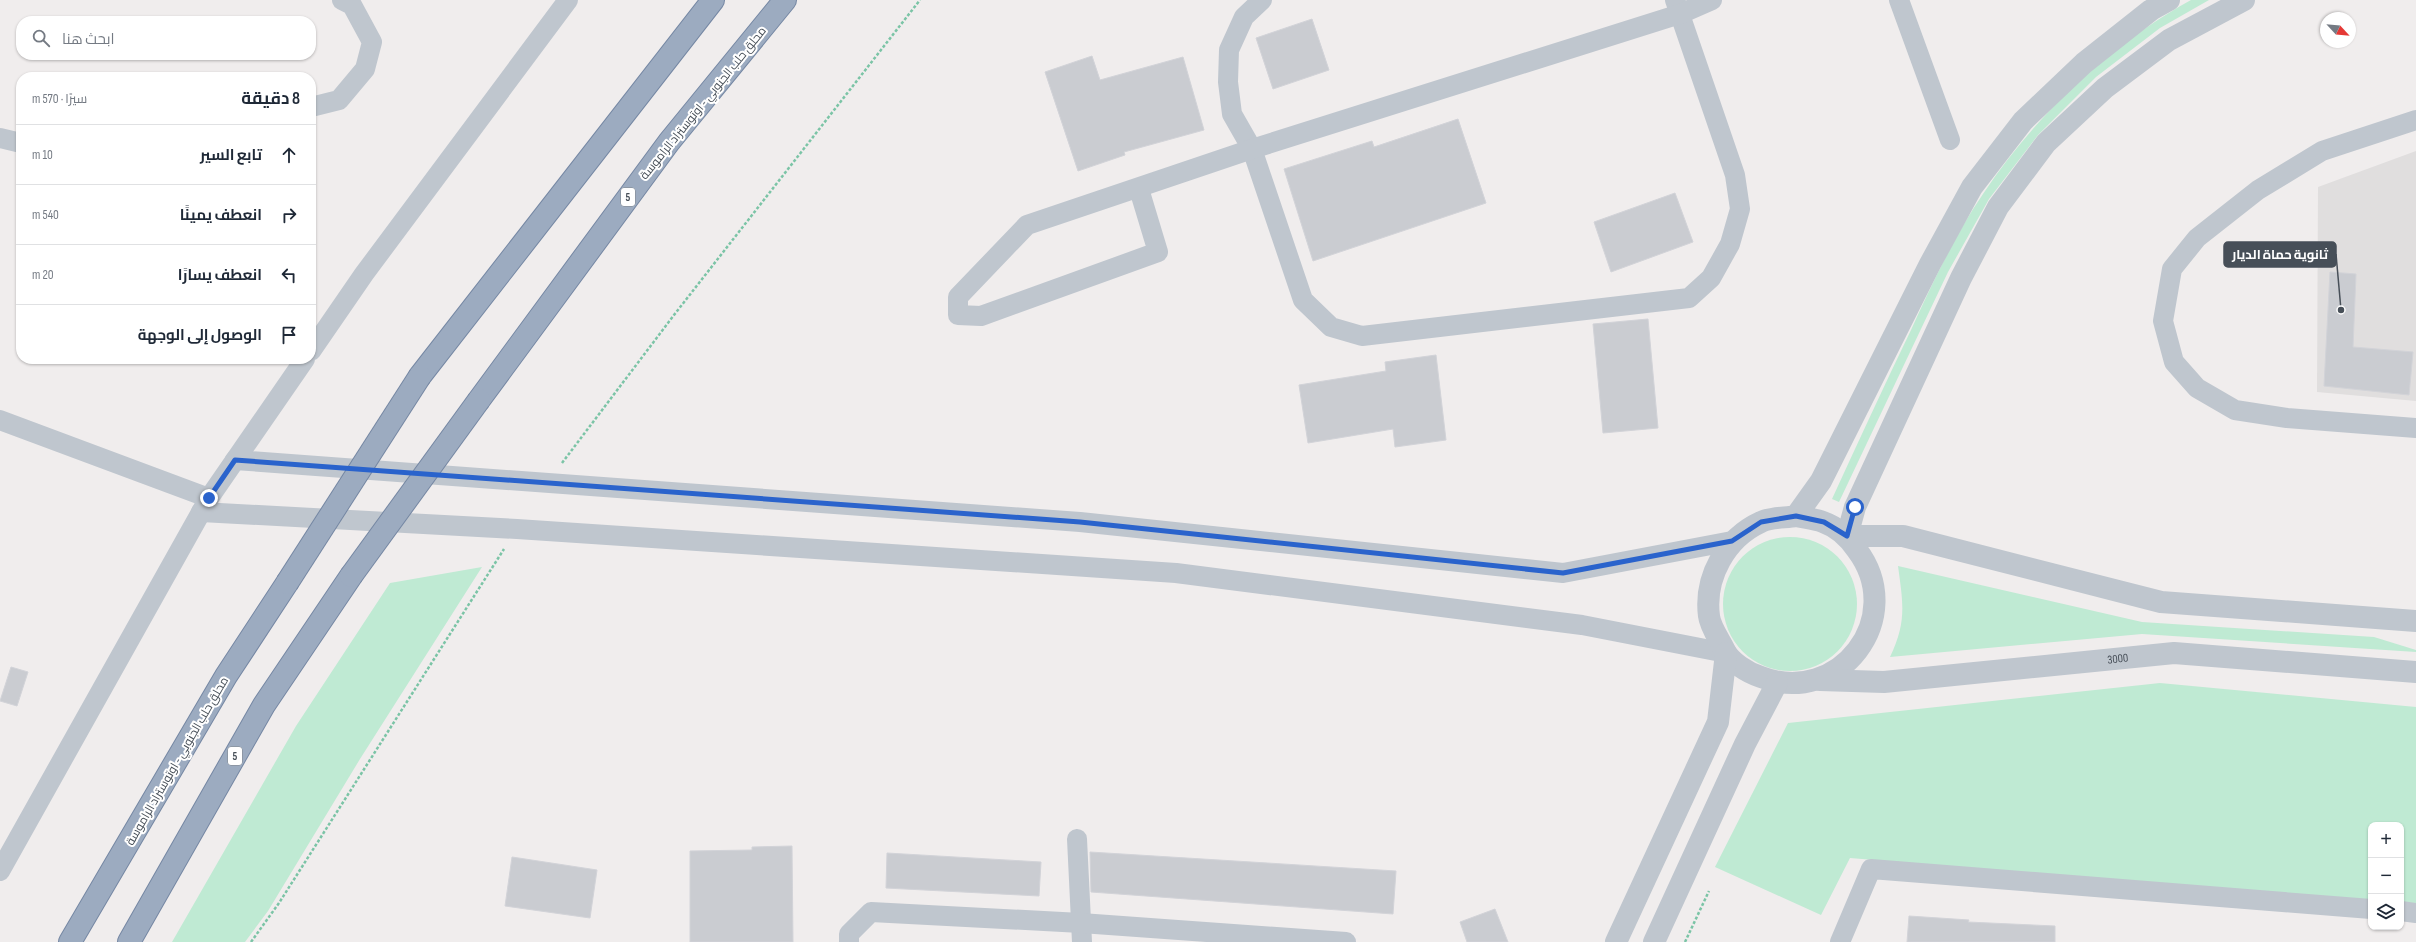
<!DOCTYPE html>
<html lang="ar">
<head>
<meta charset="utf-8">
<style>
  body { margin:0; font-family:"Sofia Sans Condensed",Cairo,sans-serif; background:#f6f6f7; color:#1f2937; direction:rtl }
  .controls { position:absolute; right:12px; bottom:12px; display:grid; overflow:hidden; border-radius:8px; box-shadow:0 1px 3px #0004 }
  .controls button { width:36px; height:36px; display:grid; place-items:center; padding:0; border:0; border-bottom:1px solid #e0e1e3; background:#fff; color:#1f2937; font:20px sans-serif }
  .compass { position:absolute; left:2320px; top:12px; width:36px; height:36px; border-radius:50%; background:#fff; box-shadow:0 1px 3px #0004; rotate:116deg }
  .stop { position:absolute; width:12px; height:12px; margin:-9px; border:3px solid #2a63cc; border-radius:50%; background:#fff }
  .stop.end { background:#2a63cc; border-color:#fff; box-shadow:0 1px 4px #0008 }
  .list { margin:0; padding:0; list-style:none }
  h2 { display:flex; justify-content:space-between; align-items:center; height:52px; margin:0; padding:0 16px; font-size:17px }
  h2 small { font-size:13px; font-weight:400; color:#747a83 }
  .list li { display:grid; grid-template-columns:26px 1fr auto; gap:12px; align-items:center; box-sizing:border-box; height:60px; padding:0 16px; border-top:1px solid #e0e1e3 }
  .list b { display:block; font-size:15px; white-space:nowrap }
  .list em { font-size:13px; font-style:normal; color:#747a83 }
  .icon { flex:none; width:22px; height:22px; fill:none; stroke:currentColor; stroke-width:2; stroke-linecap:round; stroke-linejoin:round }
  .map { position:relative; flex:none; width:2416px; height:942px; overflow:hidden; direction:ltr }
  .search { position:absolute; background:#fff; box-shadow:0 1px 3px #0004; left:16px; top:16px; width:300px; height:44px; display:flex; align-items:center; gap:10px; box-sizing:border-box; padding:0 14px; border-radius:16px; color:#747a83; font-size:15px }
  .panel { position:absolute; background:#fff; box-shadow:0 1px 3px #0004; left:16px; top:72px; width:300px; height:292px; border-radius:16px; direction:rtl }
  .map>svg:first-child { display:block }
  .education { fill:#e0dede }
  .green { fill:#bfead3 }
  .building { fill:#caccd1; stroke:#d2d3d8 }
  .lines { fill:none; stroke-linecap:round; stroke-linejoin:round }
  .trunk-casing { stroke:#7587a3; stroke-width:24 }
  .path { stroke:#7bc4a6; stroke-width:2.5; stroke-dasharray:3 2; stroke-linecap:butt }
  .minor { stroke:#bfc6ce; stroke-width:20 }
  .tertiary { stroke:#bfc6ce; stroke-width:22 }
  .trunk { stroke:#9cabc0; stroke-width:22 }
  .trunk-bridge-casing { stroke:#7587a3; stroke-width:24; stroke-linecap:butt }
  .trunk-bridge { stroke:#9cabc0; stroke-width:22 }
  .route { stroke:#2a63cc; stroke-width:5 }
  .labels { text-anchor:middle; stroke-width:4; stroke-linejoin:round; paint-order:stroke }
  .shield { fill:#fff; stroke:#7e848a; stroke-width:1 }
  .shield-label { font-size:11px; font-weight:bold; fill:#474f58 }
  .street-label { font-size:12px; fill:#474f58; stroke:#fff }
  .leader { fill:none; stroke:#474f58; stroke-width:1.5 }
  .callout-dot { fill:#474f58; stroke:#fff; stroke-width:1.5 }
  .callout { fill:#474f58; stroke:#474f58; stroke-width:1.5 }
  .callout-label { font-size:13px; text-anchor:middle; font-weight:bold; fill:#fff }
</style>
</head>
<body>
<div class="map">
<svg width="2416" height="942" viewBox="0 0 2416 942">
  <rect width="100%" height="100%" fill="#f0eded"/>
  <polygon class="education" points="2416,151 2416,401 2317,392 2318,187"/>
  <g class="green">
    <path d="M2191,0H2209L2160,28L2096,77L2038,135L1989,199L1948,272L1839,502L1832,499C1858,442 1884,386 1911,330C1932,284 1954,236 1983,194C2036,115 2108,46 2191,0Z"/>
    <circle cx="1790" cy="604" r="67"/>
    <path d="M1898,566L2142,622L2374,637L2416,650V652L2142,634L1890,657C1907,622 1903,603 1898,566Z"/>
    <polygon points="482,567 360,759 268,911 245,942 172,942 296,726 390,583"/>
    <polygon points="2160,683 2416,707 2416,905 2401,904 2401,825 2371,825 2371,901 1850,858 1821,915 1715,867 1788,723"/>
  </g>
  <g class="building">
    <polygon points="1312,19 1329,70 1273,89 1256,38"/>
    <polygon points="1092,56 1100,80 1183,57 1204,130 1124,152 1125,155 1078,171 1045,72"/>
    <polygon points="1458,119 1486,203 1313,261 1284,169 1372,141 1374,147"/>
    <polygon points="1675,193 1693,242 1611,272 1594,222"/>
    <polygon points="2330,272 2356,274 2353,347 2413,352 2409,395 2324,386"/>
    <polygon points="1648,319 1658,428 1603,433 1593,324"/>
    <polygon points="1436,355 1446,440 1395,447 1393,429 1308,443 1299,385 1386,371 1385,362"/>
    <polygon points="11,667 28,672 17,706 0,701"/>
    <polygon points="792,846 793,942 690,942 690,851 752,850 752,847"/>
    <polygon points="1090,852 1396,871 1393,914 1091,892"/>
    <polygon points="887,853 1041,862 1039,896 886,888"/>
    <polygon points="512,857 597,870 590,918 505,906"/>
    <polygon points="1495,909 1508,942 1467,942 1460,922"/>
    <polygon points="1909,916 1969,920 1968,922 2055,926 2055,942 1907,942"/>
  </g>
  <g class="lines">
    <defs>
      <g id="trunk">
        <polyline points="420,376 713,0"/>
        <polyline points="479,400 669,142 785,0"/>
        <polyline points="70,942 226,676 287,583"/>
        <polyline points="129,942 264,705 351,576"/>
      </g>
    </defs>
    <use href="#trunk" class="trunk-casing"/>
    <g class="path">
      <polyline points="562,463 674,315 920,0"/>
      <polyline points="251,942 279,903 504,549"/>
      <polyline points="1685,942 1709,891"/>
    </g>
    <g class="minor">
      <polyline points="1262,0 1244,17 1229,50 1228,82 1232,114 1252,149 1303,300 1331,327 1362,336 1689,298 1711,278 1730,244 1740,209 1735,175 1675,0"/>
      <polyline points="1899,0 1950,140"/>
      <polyline points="311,107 339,100 365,69 372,42 352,5 342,0"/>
      <polyline points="2416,120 2322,151 2258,190 2197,238 2172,269 2163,321 2174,362 2197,388 2235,410 2287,418 2416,428"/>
      <polyline points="0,138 21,143"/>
      <polyline points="1139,189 1158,252 981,316 958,315 958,297 1027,225 1252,149 1680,14 1712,0"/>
      <polyline points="311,351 364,274 568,0"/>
      <polyline points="0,420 209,498"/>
      <polyline points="235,460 1080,522 1563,573 1732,541"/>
      <polyline points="201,512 517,529 1176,573 1582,625 1726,653"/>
      <polyline points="1077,839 1082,942"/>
      <polyline points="0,871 209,498 305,359"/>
      <polyline points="2401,911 2416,913"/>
      <polyline points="849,942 849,934 871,912 1081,923 1346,942"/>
      <polyline points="1840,942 1871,869 2371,909"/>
    </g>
    <g class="tertiary">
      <polyline points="2244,0 2169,40 2105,88 2046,143 1998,207 1961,278 1855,507 1847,536 1903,536 2161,602 2416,621"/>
      <path d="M1796,516C1805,518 1815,519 1823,522C1837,527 1849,538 1857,550C1908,618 1839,707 1761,677C1748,673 1730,662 1724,649C1719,639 1710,626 1709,616C1704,577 1726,538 1761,522C1771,517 1786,518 1796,516L1821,481L1930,264L1972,187L2023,121L2084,63L2151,10L2169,0"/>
      <path id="s1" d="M1820,680L1884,682L2174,653L2416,672"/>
      <polyline points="1616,942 1718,722 1726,653"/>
      <polyline points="1654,942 1745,744 1777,683"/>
    </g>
    <use href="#trunk" class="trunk"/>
    <defs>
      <g id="trunk-bridge">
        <polyline points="351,576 479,400"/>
        <polyline points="287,583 420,376"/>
      </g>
    </defs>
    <use href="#trunk-bridge" class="trunk-bridge-casing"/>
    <use href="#trunk-bridge" class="trunk-bridge"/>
  </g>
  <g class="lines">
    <polyline class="route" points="209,498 235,460 1080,522 1563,573 1732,541 1761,522 1796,516 1824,522 1847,536 1855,507"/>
  </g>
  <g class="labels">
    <g class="shield">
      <rect x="621" y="188" width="14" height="18" rx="3"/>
      <rect x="228" y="747" width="14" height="18" rx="3"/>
    </g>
    <g class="shield-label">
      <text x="628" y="201">5</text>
      <text x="235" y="760">5</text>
    </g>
    <g class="street-label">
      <text transform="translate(703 103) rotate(-51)" y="4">محلق حلب الجنوبي - اوتوستراد الراموسة</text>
      <text dy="4" stroke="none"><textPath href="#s1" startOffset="299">3000</textPath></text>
      <text transform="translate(177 761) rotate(-60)" y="4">محلق حلب الجنوبي - اوتوستراد الراموسة</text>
    </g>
  </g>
  <path class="leader" d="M2341 310L2336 254"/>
  <circle class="callout-dot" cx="2341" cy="310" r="4"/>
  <rect class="callout" x="2224" y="242" width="112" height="25" rx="4"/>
  <g class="callout-label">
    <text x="2280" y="259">ثانوية حماة الديار</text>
  </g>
</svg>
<div class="controls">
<button>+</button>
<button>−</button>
<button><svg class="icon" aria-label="layers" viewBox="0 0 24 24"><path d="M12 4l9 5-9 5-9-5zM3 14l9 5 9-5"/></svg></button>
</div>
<svg class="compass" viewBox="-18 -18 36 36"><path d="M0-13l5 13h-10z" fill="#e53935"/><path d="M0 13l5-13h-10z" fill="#747a83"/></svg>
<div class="stop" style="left:1855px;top:507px"></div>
<div class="stop end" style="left:209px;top:498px"></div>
<div class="search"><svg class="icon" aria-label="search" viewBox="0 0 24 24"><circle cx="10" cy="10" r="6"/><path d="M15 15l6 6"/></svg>ابحث هنا</div>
<section class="panel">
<h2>8 دقيقة<small>سيرًا · 570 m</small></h2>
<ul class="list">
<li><svg class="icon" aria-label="ahead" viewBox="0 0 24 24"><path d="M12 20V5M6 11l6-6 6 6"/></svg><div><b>تابع السير</b></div><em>10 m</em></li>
<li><svg class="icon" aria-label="right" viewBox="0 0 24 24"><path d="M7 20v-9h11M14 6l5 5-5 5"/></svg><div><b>انعطف يمينًا</b></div><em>540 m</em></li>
<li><svg class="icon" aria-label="left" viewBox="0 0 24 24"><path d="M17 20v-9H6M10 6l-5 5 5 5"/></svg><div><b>انعطف يسارًا</b></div><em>20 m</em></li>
<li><svg class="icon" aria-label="arrive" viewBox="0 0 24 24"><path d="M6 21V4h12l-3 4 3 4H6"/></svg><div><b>الوصول إلى الوجهة</b></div></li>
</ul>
</section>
</div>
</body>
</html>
